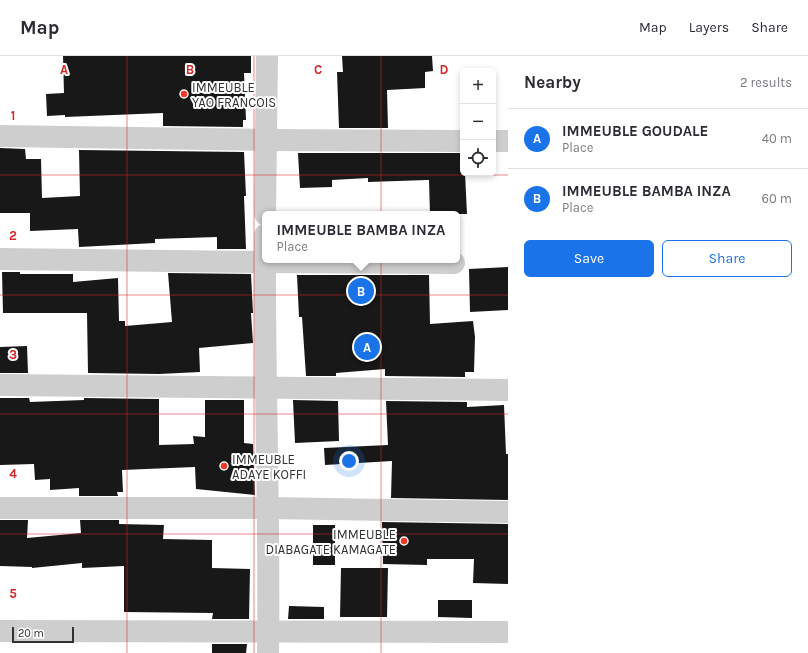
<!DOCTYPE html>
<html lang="en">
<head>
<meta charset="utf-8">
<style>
  body { margin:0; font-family:Karla,sans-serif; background:#f7f7f7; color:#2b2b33 }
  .controls { position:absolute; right:12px; top:12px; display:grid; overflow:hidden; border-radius:6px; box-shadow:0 2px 6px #0003 }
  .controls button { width:36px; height:36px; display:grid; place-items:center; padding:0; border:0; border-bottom:1px solid #e1e1e2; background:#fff; color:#2b2b33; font:20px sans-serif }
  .scale { position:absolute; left:12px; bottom:10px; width:62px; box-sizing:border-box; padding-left:4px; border:2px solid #313131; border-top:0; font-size:11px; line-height:14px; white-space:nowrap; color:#313131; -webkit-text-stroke:3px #fff; paint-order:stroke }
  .you { position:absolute; left:349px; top:405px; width:14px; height:14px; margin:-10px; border:3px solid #fff; border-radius:50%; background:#1a73e8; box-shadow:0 0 0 6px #1a73e833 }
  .badge { display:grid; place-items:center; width:26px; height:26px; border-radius:50%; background:#1a73e8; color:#fff; font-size:13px; font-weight:700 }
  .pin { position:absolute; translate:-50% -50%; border:2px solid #fff; box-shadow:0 1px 4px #0006 }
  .popup { position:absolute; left:262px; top:155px; width:198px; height:52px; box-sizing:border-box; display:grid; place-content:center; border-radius:6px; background:#fff; filter:drop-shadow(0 1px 3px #0005); font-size:13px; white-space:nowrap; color:#7c7c81 }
  .popup b { font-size:15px; color:#2b2b33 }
  .popup::after { content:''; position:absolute; left:50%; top:100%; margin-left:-8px; border:8px solid transparent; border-top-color:#fff }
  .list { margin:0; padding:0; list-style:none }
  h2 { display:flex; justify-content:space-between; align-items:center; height:52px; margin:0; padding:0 16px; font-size:17px }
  h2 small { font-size:13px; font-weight:400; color:#7c7c81 }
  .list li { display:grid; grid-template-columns:26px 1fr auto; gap:12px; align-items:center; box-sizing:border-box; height:60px; padding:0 16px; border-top:1px solid #e1e1e2 }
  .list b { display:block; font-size:15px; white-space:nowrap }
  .list p { margin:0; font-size:13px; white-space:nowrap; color:#7c7c81 }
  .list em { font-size:13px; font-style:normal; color:#7c7c81 }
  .actions { display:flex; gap:8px; padding:12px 16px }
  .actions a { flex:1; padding:9px 0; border:1px solid #1a73e8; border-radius:6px; text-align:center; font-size:14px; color:#1a73e8 }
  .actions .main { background:#1a73e8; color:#fff }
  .icon { flex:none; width:22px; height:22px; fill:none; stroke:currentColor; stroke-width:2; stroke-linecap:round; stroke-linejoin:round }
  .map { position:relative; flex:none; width:508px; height:597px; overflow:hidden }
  header { display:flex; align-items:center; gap:24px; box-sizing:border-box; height:56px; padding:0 20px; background:#fff; border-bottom:1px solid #e1e1e2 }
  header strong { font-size:19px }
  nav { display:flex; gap:22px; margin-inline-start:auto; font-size:14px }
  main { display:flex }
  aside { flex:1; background:#fff }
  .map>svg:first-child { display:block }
  .building { fill:#181818 }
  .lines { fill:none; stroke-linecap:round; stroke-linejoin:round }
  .minor { stroke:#cecece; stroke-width:22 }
  .grid { fill:none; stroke:#d62828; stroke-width:1; stroke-opacity:0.55 }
  .poi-dot { fill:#f33a29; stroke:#fff; stroke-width:1.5 }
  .labels { text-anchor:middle; stroke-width:4; stroke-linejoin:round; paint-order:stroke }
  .poi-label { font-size:13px; fill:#313131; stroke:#fff; text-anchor:start }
  .grid-label { font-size:13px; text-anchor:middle; font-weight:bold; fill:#d62828; stroke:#fff; stroke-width:4; stroke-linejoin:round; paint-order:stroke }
</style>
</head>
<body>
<header>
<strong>Map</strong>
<nav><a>Map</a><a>Layers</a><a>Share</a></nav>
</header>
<main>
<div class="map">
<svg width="508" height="597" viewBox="0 0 508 597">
  <rect width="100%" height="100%" fill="#fff"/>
  <g class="building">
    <polygon points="63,0 251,0 251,17 244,17 246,64 243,64 243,71 163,70 163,57 65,61 65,59 47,60 46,38 64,37"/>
    <polygon points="342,0 432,0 433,15 425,16 425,32 387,34 388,72 339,72 337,16 343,16"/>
    <polygon points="0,92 25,93 26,103 41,103 42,142 80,140 79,94 244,96 246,140 244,140 246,193 217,193 217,181 155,183 155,187 79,191 78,173 30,175 30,157 0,157"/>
    <polygon points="298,97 463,97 463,117 465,117 467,158 430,158 429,124 427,124 368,126 368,122 332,124 332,131 300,132"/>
    <polygon points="508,211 508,254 470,256 469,213"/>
    <polygon points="2,216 20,216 20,218 73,218 73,226 118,222 119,265 125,265 125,270 172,266 168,217 251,218 253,257 251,257 253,287 199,292 200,316 159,318 88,317 87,257 3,257"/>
    <polygon points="297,219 429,219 430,268 473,265 475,281 474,316 465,316 465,321 385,320 385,313 336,317 336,320 306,320 302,261 299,261"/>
    <polygon points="27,290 28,317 0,317 0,291"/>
    <polygon points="0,342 29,342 30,346 84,344 84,342 159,343 159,389 194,388 193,380 205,381 205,344 244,344 244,387 253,388 255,439 196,433 195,411 122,414 123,436 117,436 118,440 79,440 79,432 50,434 50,423 35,424 34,408 0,409"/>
    <polygon points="293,344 338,345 339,385 295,387"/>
    <polygon points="386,345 467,346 467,351 504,349 506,398 508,398 508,444 391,442 392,405 325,409 324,392 388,389"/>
    <polygon points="0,464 28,464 27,482 81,477 80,464 119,464 119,468 164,469 163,483 212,484 212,512 250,513 249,563 212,563 213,557 124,556 124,510 82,512 82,507 32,512 32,511 0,510"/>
    <polygon points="382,466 508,468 508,528 473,527 474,503 427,503 427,509 383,508"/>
    <rect x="313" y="469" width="22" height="40"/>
    <polygon points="341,512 388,512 387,561 340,561"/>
    <polygon points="438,544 472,544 472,562 438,561"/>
    <polygon points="289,550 324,551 324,563 288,563"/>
    <polygon points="212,588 247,588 246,597 212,597"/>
  </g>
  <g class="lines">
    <g class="minor">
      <polyline points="0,80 266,84 463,85"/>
      <polyline points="493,85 508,85"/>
      <polyline points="265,158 267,0"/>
      <path d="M265,179C264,319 270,458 268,597"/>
      <polyline points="0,203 265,206 454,207"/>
      <polyline points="0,329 508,334"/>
      <polyline points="0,452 269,452 508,456"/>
      <polyline points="0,575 508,576"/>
    </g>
  </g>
  <path class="grid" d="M127,0V597M254,0V597M381,0V597M0,119H508M0,239H508M0,358H508M0,478H508"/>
  <g class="poi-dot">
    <circle cx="184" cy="38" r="4"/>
    <circle cx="224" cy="410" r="4"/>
    <circle cx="404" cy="485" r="4"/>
  </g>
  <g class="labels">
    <g class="poi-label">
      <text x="192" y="36">IMMEUBLE<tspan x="192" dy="15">YAO FRANCOIS</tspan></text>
      <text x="232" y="408">IMMEUBLE<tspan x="232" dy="15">ADAYE KOFFI</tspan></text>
      <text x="396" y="483" text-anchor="end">IMMEUBLE<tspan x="396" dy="15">DIABAGATE KAMAGATE</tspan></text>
    </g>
  </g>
  <g class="grid-label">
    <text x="64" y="18">A</text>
    <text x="190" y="18">B</text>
    <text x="318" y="18">C</text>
    <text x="444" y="18">D</text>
    <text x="13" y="64">1</text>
    <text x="13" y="184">2</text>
    <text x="13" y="303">3</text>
    <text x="13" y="422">4</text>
    <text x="13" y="542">5</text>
  </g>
</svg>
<div class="controls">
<button>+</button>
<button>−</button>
<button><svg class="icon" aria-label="locate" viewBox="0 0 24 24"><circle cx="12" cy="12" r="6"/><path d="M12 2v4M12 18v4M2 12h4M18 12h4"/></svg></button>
</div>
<div class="scale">20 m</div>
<div class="you"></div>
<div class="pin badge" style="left:367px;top:291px">A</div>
<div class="pin badge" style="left:361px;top:235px">B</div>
<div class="popup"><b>IMMEUBLE BAMBA INZA</b>Place</div>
</div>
<aside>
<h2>Nearby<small>2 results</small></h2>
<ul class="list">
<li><span class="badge">A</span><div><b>IMMEUBLE GOUDALE</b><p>Place</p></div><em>40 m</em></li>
<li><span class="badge">B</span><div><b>IMMEUBLE BAMBA INZA</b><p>Place</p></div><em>60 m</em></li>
</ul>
<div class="actions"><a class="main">Save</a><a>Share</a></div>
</aside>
</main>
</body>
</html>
